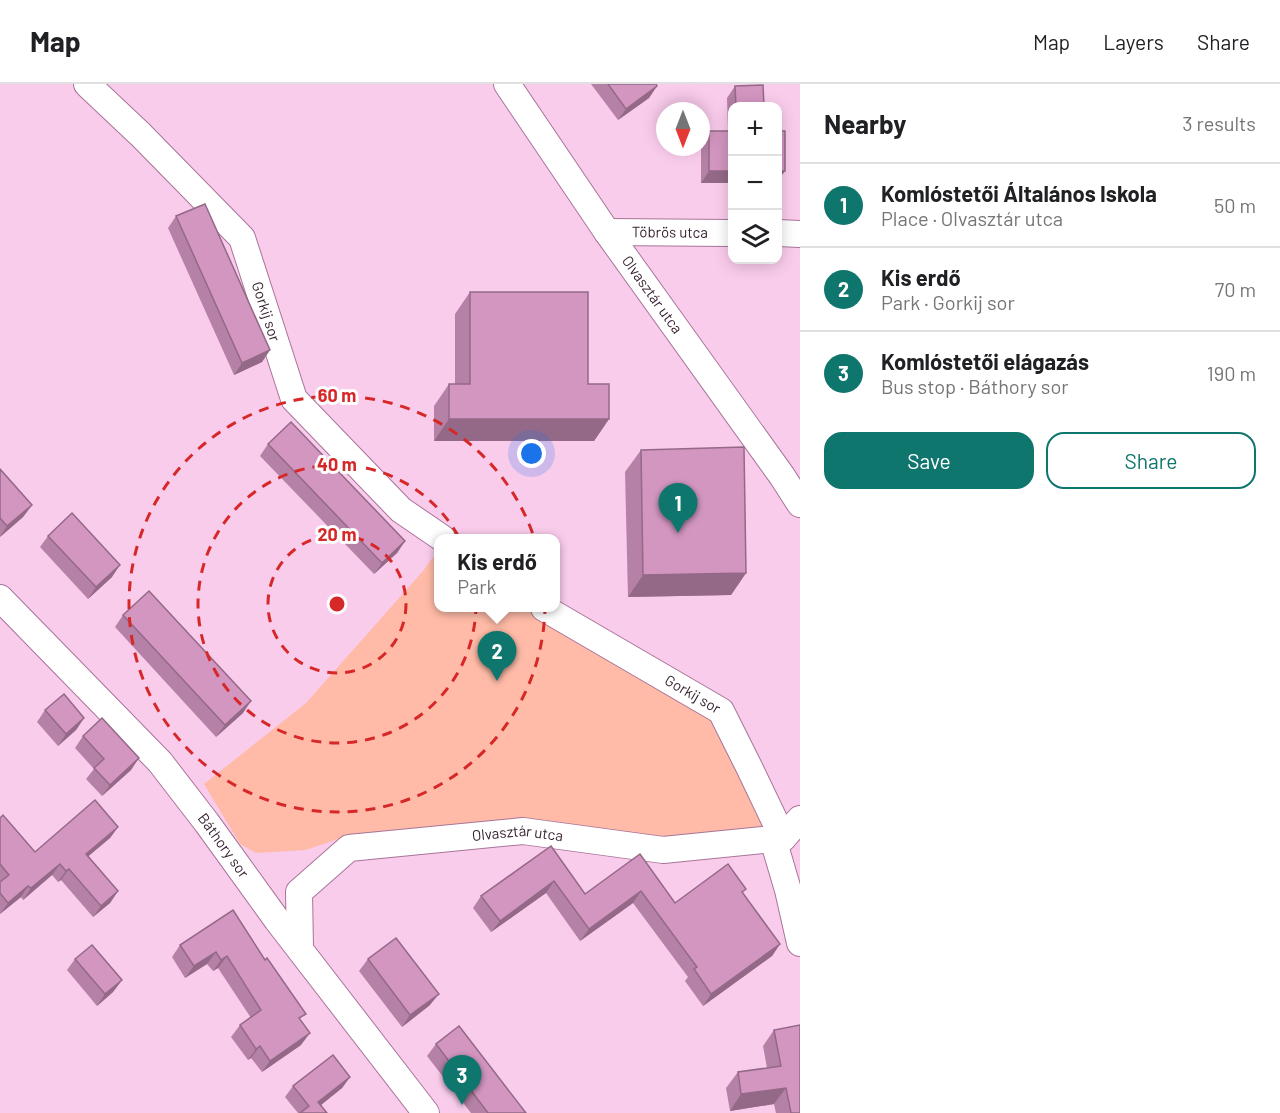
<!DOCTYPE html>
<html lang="en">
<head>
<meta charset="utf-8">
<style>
  body { margin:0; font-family:Barlow,sans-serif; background:#f2f2f2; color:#202124 }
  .controls { position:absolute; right:18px; top:18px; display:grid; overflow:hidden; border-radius:12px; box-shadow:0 3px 15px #0003 }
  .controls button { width:54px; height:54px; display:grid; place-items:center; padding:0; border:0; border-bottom:2px solid #e0e0e0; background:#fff; color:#202124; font:30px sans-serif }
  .compass { position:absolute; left:656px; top:18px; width:54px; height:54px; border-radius:50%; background:#fff; box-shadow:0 3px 15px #0003; rotate:180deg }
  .you { position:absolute; left:532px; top:370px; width:21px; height:21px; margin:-15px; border:4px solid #fff; border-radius:50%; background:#1a73e8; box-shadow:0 0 0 9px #1a73e833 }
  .badge { display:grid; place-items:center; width:39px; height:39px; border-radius:50%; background:#0f766e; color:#fff; font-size:20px; font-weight:700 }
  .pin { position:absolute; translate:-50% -50px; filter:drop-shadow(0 2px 3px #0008) }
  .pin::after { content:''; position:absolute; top:32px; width:21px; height:18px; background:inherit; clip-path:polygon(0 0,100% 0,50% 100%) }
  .popup { position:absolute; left:434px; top:450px; width:126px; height:78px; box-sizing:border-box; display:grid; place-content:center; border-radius:12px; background:#fff; filter:drop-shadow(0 2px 4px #0005); font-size:20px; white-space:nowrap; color:#757577 }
  .popup b { font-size:22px; color:#202124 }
  .popup::after { content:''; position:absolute; left:50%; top:100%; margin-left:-12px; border:12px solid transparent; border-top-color:#fff }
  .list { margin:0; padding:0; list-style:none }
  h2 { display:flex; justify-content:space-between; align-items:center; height:78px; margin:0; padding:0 24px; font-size:26px }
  h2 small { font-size:20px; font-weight:400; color:#757577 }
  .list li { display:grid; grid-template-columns:39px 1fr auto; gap:18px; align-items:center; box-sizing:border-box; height:84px; padding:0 24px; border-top:2px solid #e0e0e0 }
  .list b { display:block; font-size:22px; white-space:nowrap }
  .list p { margin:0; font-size:20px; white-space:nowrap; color:#757577 }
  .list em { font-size:20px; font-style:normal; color:#757577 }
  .actions { display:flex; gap:12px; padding:18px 24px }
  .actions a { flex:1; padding:14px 0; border:2px solid #0f766e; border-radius:18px; text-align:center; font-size:21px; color:#0f766e }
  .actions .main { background:#0f766e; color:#fff }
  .icon { flex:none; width:33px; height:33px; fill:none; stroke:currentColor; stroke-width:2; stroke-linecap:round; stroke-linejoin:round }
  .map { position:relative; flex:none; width:800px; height:1029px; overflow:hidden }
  header { display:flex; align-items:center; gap:36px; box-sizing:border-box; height:84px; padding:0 30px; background:#fff; border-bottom:2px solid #e0e0e0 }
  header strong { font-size:28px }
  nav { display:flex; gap:33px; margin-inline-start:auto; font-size:21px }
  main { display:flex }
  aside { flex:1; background:#fff }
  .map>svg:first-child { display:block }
  .green { fill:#ffbba7 }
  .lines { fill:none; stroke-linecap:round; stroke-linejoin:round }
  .street-casing { stroke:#a87499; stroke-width:28 }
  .street { stroke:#fff; stroke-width:26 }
  .wall { fill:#b581a6 }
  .shaded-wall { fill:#946987 }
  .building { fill:#d396c1; stroke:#946987; stroke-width:1.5 }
  .ring { fill:none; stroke:#d62828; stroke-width:3; stroke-dasharray:10 8 }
  .labels { text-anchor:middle; stroke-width:6; stroke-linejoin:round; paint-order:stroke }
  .street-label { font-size:15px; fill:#331e2d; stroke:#fdfdfd }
  .centre { fill:#d62828; stroke:#fdfdfd; stroke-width:3 }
  .ring-label { font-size:18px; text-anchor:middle; font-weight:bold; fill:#d62828; stroke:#fdfdfd; stroke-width:6; stroke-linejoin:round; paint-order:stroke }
</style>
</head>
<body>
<header>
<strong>Map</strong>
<nav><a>Map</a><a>Layers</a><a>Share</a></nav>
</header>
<main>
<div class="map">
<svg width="800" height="1029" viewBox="0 0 800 1029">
  <rect width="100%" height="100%" fill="#faccec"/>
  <polygon class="green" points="438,466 438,524 544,524 721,627 773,755 663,766 523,747 347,752 306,766 256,769 240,760 204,700 306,619 423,487"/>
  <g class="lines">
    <defs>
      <g id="street">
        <path id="s1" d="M87,0L141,51L242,154L294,315L401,426L442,454"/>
        <path id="s2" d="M507,0L607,148L782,392L800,420"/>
        <path id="s3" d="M607,148L732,149"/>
        <polyline points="778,149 800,150"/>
        <path id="s4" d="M0,514L160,678L207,739L277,836L426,1029"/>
        <path id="s5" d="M544,524L721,627L749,683L783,754"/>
        <polyline points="773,755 788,806 800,859"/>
        <path id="s6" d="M300,864L299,808L349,764L523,747L663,766L783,754L800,735"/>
      </g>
    </defs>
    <use href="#street" class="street-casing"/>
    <use href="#street" class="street"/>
  </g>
  <g class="wall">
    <polygon points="591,0 656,0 657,2 649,14 618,36"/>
    <polygon points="735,2 764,22 732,22 732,99 701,99 701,59 709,47 728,47 727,14"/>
    <polygon points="176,132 270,266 262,278 234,291 168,144"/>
    <polygon points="470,208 588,300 609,335 594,357 434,357 434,322 449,300 455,300 455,230"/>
    <polygon points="268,360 405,457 397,469 374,490 260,372"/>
    <polygon points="641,366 746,489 731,511 628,513 625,388"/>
    <polygon points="0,385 32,421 23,433 0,453"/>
    <polygon points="48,452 112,493 88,515 40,463"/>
    <polygon points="123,531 243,629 216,653 115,543"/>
    <polygon points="45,626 84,634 76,646 58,662 37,638"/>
    <polygon points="83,652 131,686 102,712 86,695 94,685 75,664"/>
    <polygon points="0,734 35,768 118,743 110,754 88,772 118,807 110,819 93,833 61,796 58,798 52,791 23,816 21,813 0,830"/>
    <polygon points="551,762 585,810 640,770 675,819 743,809 780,860 772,872 703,922 685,897 688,893 633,819 580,857 546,809 491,848 473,824 481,812"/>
    <polygon points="233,826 301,937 301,961 262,988 251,974 248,976 231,953 240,941 251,934 218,884 213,887 207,880 185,894 172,873 180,861"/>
    <polygon points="75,875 122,896 113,908 97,922 67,886"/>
    <polygon points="368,875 430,921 402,943 359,887"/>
    <polygon points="774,946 800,1029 776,1029 774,1020 730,1027 726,1004 738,988 767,984 763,962"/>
    <polygon points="436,960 526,1029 471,1029 427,972"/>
    <polygon points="350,993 342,1004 321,1021 327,1029 298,1029 285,1013 293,1002"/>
  </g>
  <g class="shaded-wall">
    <polygon points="657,2 649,14 618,36 626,25"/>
    <polygon points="709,87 732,87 732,99 701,99"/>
    <polygon points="777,87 785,87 777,98"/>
    <polygon points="270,266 262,278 234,291 242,279"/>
    <polygon points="449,335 609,335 594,357 434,357"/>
    <polygon points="32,421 23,433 0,453 7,442"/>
    <polygon points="405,457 397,469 374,490 382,479"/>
    <polygon points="120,481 112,493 88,515 96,503"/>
    <polygon points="746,489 731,511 628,513 643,491"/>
    <polygon points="251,617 243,629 216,653 225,641"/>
    <polygon points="84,634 76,646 58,662 66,650"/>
    <polygon points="139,674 131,686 102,712 110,701"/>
    <polygon points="118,743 110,754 78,781 86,770"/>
    <polygon points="60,780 52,791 23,816 31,804"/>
    <polygon points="69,785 61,796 58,798 66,787"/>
    <polygon points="554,797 546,809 491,848 500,837"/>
    <polygon points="28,802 21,813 0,830 8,819"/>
    <polygon points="118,807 110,819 93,833 101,822"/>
    <polygon points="641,807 633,819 580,857 589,845"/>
    <polygon points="780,860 772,872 703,922 711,910"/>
    <polygon points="216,868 207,880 185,894 194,882"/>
    <polygon points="227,872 218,884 213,887 221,876"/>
    <polygon points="122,896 113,908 97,922 105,910"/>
    <polygon points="439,910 430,921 402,943 410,931"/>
    <polygon points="310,949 301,961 262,988 270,977"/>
    <polygon points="260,962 251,974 248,976 256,965"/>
    <polygon points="350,993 342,1004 311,1029 318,1018"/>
    <polygon points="786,1004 774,1020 730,1027 741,1010"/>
  </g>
  <g class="building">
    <polygon points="608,0 656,0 657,2 626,25"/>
    <polygon points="763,1 764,22 736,22 735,2"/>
    <rect x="709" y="47" width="23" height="40"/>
    <rect x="777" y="47" width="8" height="40"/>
    <polygon points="205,120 270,266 242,279 176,132"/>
    <polygon points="470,208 588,208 588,300 609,300 609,335 449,335 449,300 470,300"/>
    <polygon points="291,338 405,457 382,479 268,360"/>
    <polygon points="744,363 746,489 643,491 641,366"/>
    <polygon points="0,385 32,421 7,442 0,434"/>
    <polygon points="72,429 120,481 96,503 48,452"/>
    <polygon points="149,507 251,617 225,641 123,531"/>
    <polygon points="64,610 84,634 66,650 45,626"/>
    <polygon points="102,634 139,674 110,701 94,684 104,675 83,652"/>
    <polygon points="95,716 118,743 86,770 118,807 101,822 69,785 66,787 60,780 31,804 28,802 8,819 0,809 0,798 9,791 0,780 0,734 3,731 35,768"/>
    <polygon points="551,762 585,810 640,770 675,819 728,780 746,805 742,808 780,860 711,910 694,885 697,883 641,807 589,845 554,797 500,837 481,812"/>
    <polygon points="233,826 265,876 267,874 306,930 299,934 310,949 270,977 260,962 256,965 240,941 261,926 227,872 221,876 216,868 194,882 180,861"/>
    <polygon points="396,854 439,910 410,931 368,875"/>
    <polygon points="92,861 122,896 105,910 75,875"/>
    <polygon points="800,941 800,1029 791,1029 786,1004 741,1010 738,988 781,982 774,946"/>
    <polygon points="459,942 526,1029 488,1029 436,960"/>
    <polygon points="333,971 350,993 318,1018 327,1029 300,1029 309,1022 293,1002"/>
  </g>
  <g class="ring">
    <circle cx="337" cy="520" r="69"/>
    <circle cx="337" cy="520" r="139"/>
    <circle cx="337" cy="520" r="208"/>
  </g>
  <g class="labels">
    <g class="street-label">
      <text dy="5" stroke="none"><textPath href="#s3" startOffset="63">Töbrös utca</textPath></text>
      <text dy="5" stroke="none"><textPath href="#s2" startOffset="256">Olvasztár utca</textPath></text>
      <text dy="5" stroke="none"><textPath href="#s1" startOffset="296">Gorkij sor</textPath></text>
      <text dy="5" stroke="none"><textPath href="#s5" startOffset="172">Gorkij sor</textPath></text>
      <text dy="5" stroke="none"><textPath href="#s6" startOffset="292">Olvasztár utca</textPath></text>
      <text dy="5" stroke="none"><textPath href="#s4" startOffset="334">Báthory sor</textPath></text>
    </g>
  </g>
  <circle cx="337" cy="520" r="9" class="centre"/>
  <g class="ring-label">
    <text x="337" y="318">60 m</text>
    <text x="337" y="387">40 m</text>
    <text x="337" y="457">20 m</text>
  </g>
</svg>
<div class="controls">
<button>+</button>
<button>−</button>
<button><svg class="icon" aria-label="layers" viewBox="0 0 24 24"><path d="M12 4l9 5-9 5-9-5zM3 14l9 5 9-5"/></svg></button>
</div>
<svg class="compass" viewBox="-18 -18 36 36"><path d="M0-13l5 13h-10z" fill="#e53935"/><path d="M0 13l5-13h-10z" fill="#757577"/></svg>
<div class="you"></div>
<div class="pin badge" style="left:678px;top:449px">1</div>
<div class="pin badge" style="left:497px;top:597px">2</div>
<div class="popup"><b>Kis erdő</b>Park</div>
<div class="pin badge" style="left:462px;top:1021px">3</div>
</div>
<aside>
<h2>Nearby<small>3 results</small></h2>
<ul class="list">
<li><span class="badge">1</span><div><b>Komlóstetői Általános Iskola</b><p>Place · Olvasztár utca</p></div><em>50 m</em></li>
<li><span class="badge">2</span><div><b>Kis erdő</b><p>Park · Gorkij sor</p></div><em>70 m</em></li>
<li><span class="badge">3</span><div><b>Komlóstetői elágazás</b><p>Bus stop · Báthory sor</p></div><em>190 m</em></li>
</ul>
<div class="actions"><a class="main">Save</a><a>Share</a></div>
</aside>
</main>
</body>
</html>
